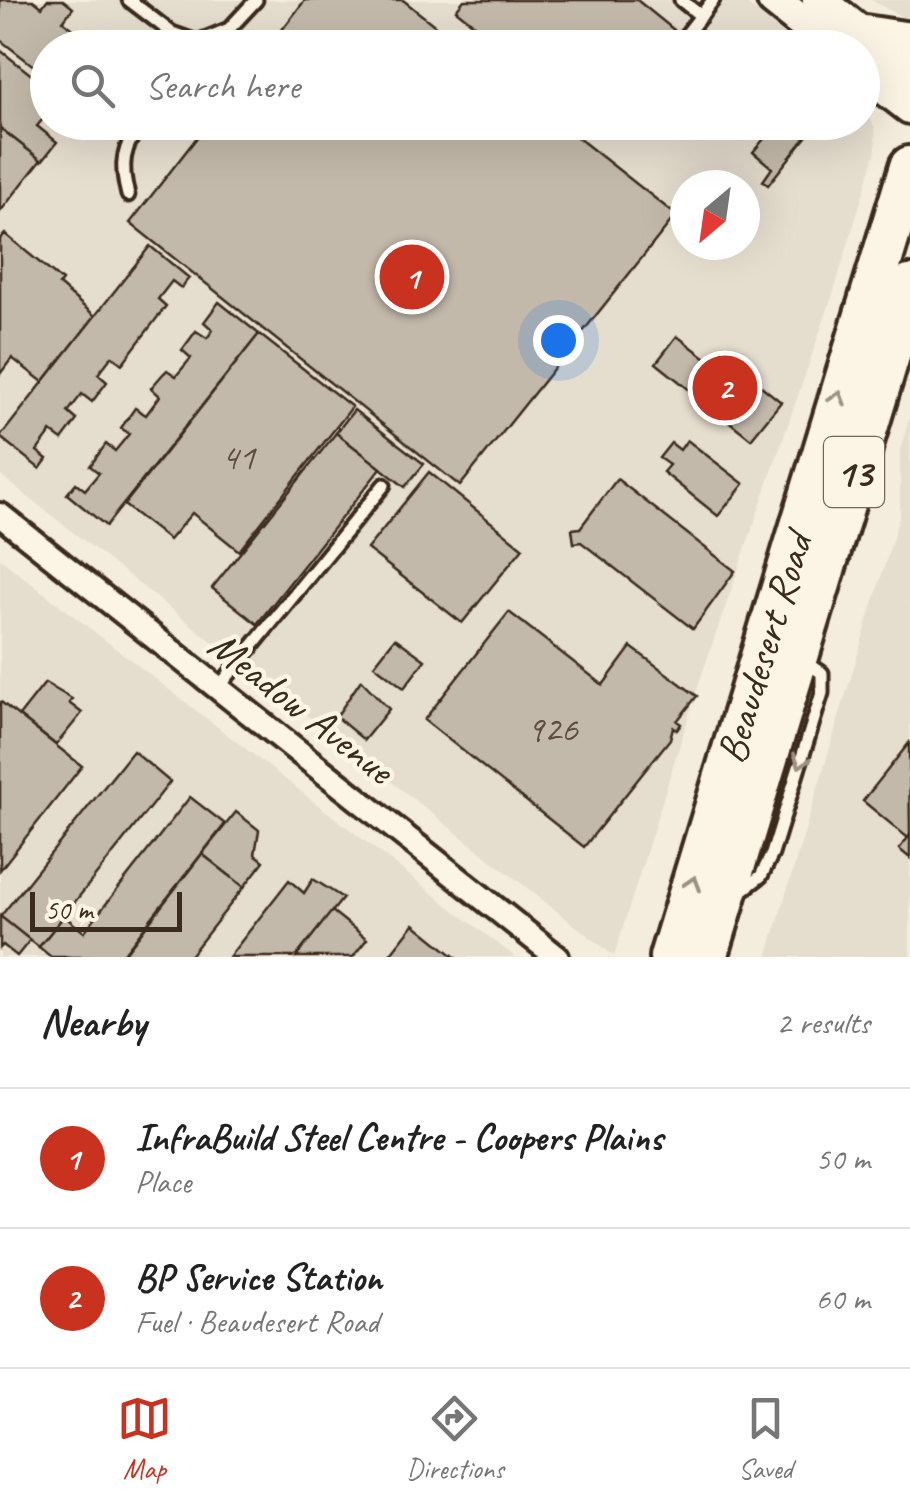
<!DOCTYPE html>
<html lang="en">
<head>
<meta charset="utf-8">
<style>
  body { margin:0; font-family:Caveat,sans-serif; background:#f2f2f2; color:#222 }
  .compass { position:absolute; left:670px; top:170px; width:90px; height:90px; border-radius:50%; background:#fff; box-shadow:0 10px 40px #0002; rotate:209deg }
  .scale { position:absolute; left:30px; bottom:25px; width:152px; box-sizing:border-box; padding-left:10px; border:5px solid #3b2a1e; border-top:0; font-size:28px; line-height:35px; white-space:nowrap; color:#3b2a1e; -webkit-text-stroke:8px #fcf5e5; paint-order:stroke }
  .you { position:absolute; left:558px; top:340px; width:35px; height:35px; margin:-25px; border:8px solid #fff; border-radius:50%; background:#1a73e8; box-shadow:0 0 0 15px #1a73e833 }
  .badge { display:grid; place-items:center; width:65px; height:65px; border-radius:50%; background:#c8321e; color:#fff; font-size:32px; font-weight:700 }
  .pin { position:absolute; translate:-50% -50%; border:5px solid #fff; box-shadow:0 2px 10px #0006 }
  .list { margin:0; padding:0; list-style:none }
  h2 { display:flex; justify-content:space-between; align-items:center; height:130px; margin:0; padding:0 40px; font-size:42px }
  h2 small { font-size:32px; font-weight:400; color:#767676 }
  .list li { display:grid; grid-template-columns:65px 1fr auto; gap:30px; align-items:center; box-sizing:border-box; height:140px; padding:0 40px; border-top:2px solid #e0e0e0 }
  .list b { display:block; font-size:38px; white-space:nowrap }
  .list p { margin:0; font-size:32px; white-space:nowrap; color:#767676 }
  .list em { font-size:32px; font-style:normal; color:#767676 }
  .icon { flex:none; width:55px; height:55px; fill:none; stroke:currentColor; stroke-width:2; stroke-linecap:round; stroke-linejoin:round }
  .map { position:relative; flex:none; width:910px; height:957px; overflow:hidden }
  .search { position:absolute; background:#fff; box-shadow:0 10px 40px #0002; left:30px; right:30px; top:30px; height:110px; display:flex; align-items:center; gap:25px; box-sizing:border-box; padding:0 35px; border-radius:55px; color:#767676; font-size:38px }
  .sheet { height:410px; background:#fff }
  nav { display:flex; justify-content:space-around; align-items:center; box-sizing:border-box; height:140px; border-top:2px solid #e0e0e0; background:#fff; font-size:28px; color:#767676 }
  nav a { display:grid; justify-items:center; gap:5px }
  nav .on { color:#c8321e }
  .map>svg:first-child { display:block }
  .built { fill:#e5ddce; fill-rule:evenodd }
  .building { fill:#c3b9aa; stroke:#3b2a1e; stroke-width:2.5 }
  .lines { fill:none; stroke-linecap:round; stroke-linejoin:round }
  .service-casing { stroke:#3b2a1e; stroke-width:19 }
  .minor-casing { stroke:#3b2a1e; stroke-width:30 }
  .secondary-casing { stroke:#3b2a1e; stroke-width:40 }
  .trunk-casing { stroke:#3b2a1e; stroke-width:48 }
  .service { stroke:#fcf5e5; stroke-width:11 }
  .minor { stroke:#fcf5e5; stroke-width:22 }
  .secondary { stroke:#fcf5e5; stroke-width:32 }
  .trunk { stroke:#fcf5e5; stroke-width:40 }
  .oneway { stroke:#9c9082 }
  .labels { text-anchor:middle; stroke-width:9; stroke-linejoin:round; paint-order:stroke }
  .number-label { font-size:38px; fill:#5d4e41 }
  .shield { fill:#fcf5e5; stroke:#75675a; stroke-width:2.5 }
  .shield-label { font-size:40px; font-weight:bold; fill:#3b2a1e }
  .street-label { font-size:42px; fill:#3b2a1e; stroke:#fcf5e5 }
</style>
</head>
<body>
<div class="map">
<svg width="910" height="957" viewBox="0 0 910 957">
  <rect width="100%" height="100%" fill="#f4eddd"/>
  <filter id="ink" filterUnits="userSpaceOnUse"><feTurbulence type="fractalNoise" baseFrequency=".01" numOctaves="2"/><feDisplacementMap in="SourceGraphic" scale="20" xChannelSelector="R" yChannelSelector="G"/><feConvolveMatrix kernelMatrix="1 2 1 2 8 2 1 2 1" color-interpolation-filters="sRGB"/></filter>
  <g filter="url(#ink)">
    <g class="built">
      <path d="M0,0H742L799,47L48,48V122H862L863,105L875,129L876,151L834,291L699,683L614,956L0,475ZM685,185H745V245H685Z"/>
      <polygon points="871,0 910,0 910,16 902,17"/>
      <polygon points="910,416 910,957 767,957 900,514 900,450"/>
      <polygon points="0,559 515,957 0,957"/>
    </g>
    <g class="building">
      <polygon points="0,0 33,0 42,7 47,0 63,0 73,8 63,21 91,43 87,48 48,48 48,77 0,40"/>
      <polygon points="305,0 403,0 463,48 268,48"/>
      <polygon points="464,0 637,0 674,30 660,48 504,48 456,10"/>
      <polygon points="0,50 48,88 48,113 37,126 57,142 42,161 0,128"/>
      <polygon points="209,122 558,122 676,215 460,486 130,223"/>
      <polygon points="778,122 788,122 806,137 768,185 763,181 772,168 753,152"/>
      <polygon points="0,128 41,160 0,212"/>
      <polygon points="5,234 62,281 59,285 95,316 43,382 12,358 0,374 0,239"/>
      <polygon points="150,246 189,278 181,288 172,281 158,299 166,306 122,364 112,356 98,374 107,382 92,402 82,394 68,412 77,420 62,440 51,432 37,451 47,459 40,469 0,437"/>
      <polygon points="219,302 259,334 106,526 67,494 76,483 85,490 99,473 90,466 106,444 115,451 129,434 121,428 135,408 146,415 160,396 151,388 163,374 167,370 176,376 191,358 182,350 196,331 207,338 213,330 204,322"/>
      <polygon points="259,334 352,407 239,551 192,513 169,540 124,505"/>
      <polygon points="677,336 727,374 734,364 781,402 751,439 656,363"/>
      <polygon points="354,410 424,464 405,487 336,433"/>
      <polygon points="336,433 381,468 257,624 212,588"/>
      <polygon points="687,440 744,484 718,516 663,472 669,465 659,458 671,443 680,450"/>
      <polygon points="429,472 523,548 462,623 367,549"/>
      <polygon points="617,479 735,571 693,629 581,542 574,543 572,529 580,528"/>
      <polygon points="509,612 603,685 631,647 697,696 677,721 681,724 677,730 673,727 670,739 584,847 424,720"/>
      <polygon points="395,638 425,660 404,688 374,665"/>
      <polygon points="361,680 389,709 364,740 336,717"/>
      <polygon points="45,683 72,699 69,703 82,713 56,745 19,716"/>
      <polygon points="1,702 82,766 0,870 0,704"/>
      <polygon points="909,743 910,835 908,838 863,801"/>
      <polygon points="133,751 170,782 39,947 0,917"/>
      <polygon points="190,797 225,824 121,957 51,957 39,947 64,916 84,932"/>
      <polygon points="236,812 259,830 255,854 264,861 244,887 202,854"/>
      <polygon points="910,835 910,858 899,849"/>
      <polygon points="202,854 244,887 189,957 122,957"/>
      <polygon points="313,879 343,898 296,957 229,957 289,880 304,893"/>
      <polygon points="332,911 367,939 353,957 296,957"/>
      <polygon points="0,916 30,940 17,956 3,945 0,948"/>
      <polygon points="414,924 455,957 388,957"/>
    </g>
    <g class="lines">
      <defs>
        <g id="service">
          <polyline points="129,0 172,33 197,42 229,29 256,0"/>
          <polyline points="681,0 701,16"/>
          <polyline points="676,48 713,0"/>
          <path d="M128,195C120,165 122,148 142,122"/>
          <polyline points="218,688 384,485"/>
          <polyline points="739,893 761,876 772,854 822,693 822,673 803,660"/>
        </g>
        <polyline id="minor" points="0,515 557,957"/>
        <g id="secondary">
          <polyline points="774,0 834,48"/>
          <polyline points="819,0 910,72"/>
          <polyline points="862,70 910,107"/>
        </g>
        <g id="trunk">
          <polyline points="864,36 910,43"/>
          <polyline points="670,957 910,167"/>
          <polyline points="707,957 910,286"/>
        </g>
      </defs>
      <use href="#service" class="service-casing"/>
      <use href="#minor" class="minor-casing"/>
      <use href="#secondary" class="secondary-casing"/>
      <use href="#trunk" class="trunk-casing"/>
      <use href="#service" class="service"/>
      <use href="#minor" class="minor"/>
      <use href="#secondary" class="secondary"/>
      <use href="#trunk" class="trunk"/>
    </g>
    <defs><path id="oneway-chevron" d="M-2-3.5L2.5 0L-2 3.5" fill="none" stroke-width="1.6" stroke-linecap="round" stroke-linejoin="round" transform="scale(2.5)"/></defs>
    <g class="oneway">
      <use href="#oneway-chevron" transform="translate(838 398) rotate(-73)"/>
      <use href="#oneway-chevron" transform="translate(801 761) rotate(107)"/>
      <use href="#oneway-chevron" transform="translate(693 883) rotate(-73)"/>
    </g>
  </g>
  <g class="labels">
    <g class="number-label">
      <text x="238" y="469">41</text>
      <text x="552" y="741">926</text>
    </g>
    <rect class="shield" x="824" y="437" width="60" height="70" rx="8"/>
    <g class="shield-label">
      <text x="854" y="486">13</text>
    </g>
    <g class="street-label">
      <text transform="translate(763 648) rotate(-73)" y="15">Beaudesert Road</text>
      <text transform="translate(302 706) rotate(38)" y="15">Meadow Avenue</text>
    </g>
  </g>
</svg>
<svg class="compass" viewBox="-18 -18 36 36"><path d="M0-13l5 13h-10z" fill="#e53935"/><path d="M0 13l5-13h-10z" fill="#767676"/></svg>
<div class="scale">50 m</div>
<div class="you"></div>
<div class="pin badge" style="left:412px;top:277px">1</div>
<div class="pin badge" style="left:725px;top:388px">2</div>
<div class="search"><svg class="icon" aria-label="search" viewBox="0 0 24 24"><circle cx="10" cy="10" r="6"/><path d="M15 15l6 6"/></svg>Search here</div>
</div>
<section class="sheet">
<h2>Nearby<small>2 results</small></h2>
<ul class="list">
<li><span class="badge">1</span><div><b>InfraBuild Steel Centre - Coopers Plains</b><p>Place</p></div><em>50 m</em></li>
<li><span class="badge">2</span><div><b>BP Service Station</b><p>Fuel · Beaudesert Road</p></div><em>60 m</em></li>
</ul>
</section>
<nav>
<a class="on"><svg class="icon" aria-label="map" viewBox="0 0 24 24"><path d="M3 6l6-2 6 2 6-2v14l-6 2-6-2-6 2zM9 4v14M15 6v14"/></svg>Map</a>
<a><svg class="icon" aria-label="directions" viewBox="0 0 24 24"><path d="M12 3l9 9-9 9-9-9zM9 14v-3h6M13 9l2 2-2 2"/></svg>Directions</a>
<a><svg class="icon" aria-label="saved" viewBox="0 0 24 24"><path d="M7 4h10v16l-5-4-5 4z"/></svg>Saved</a>
</nav>
</body>
</html>
